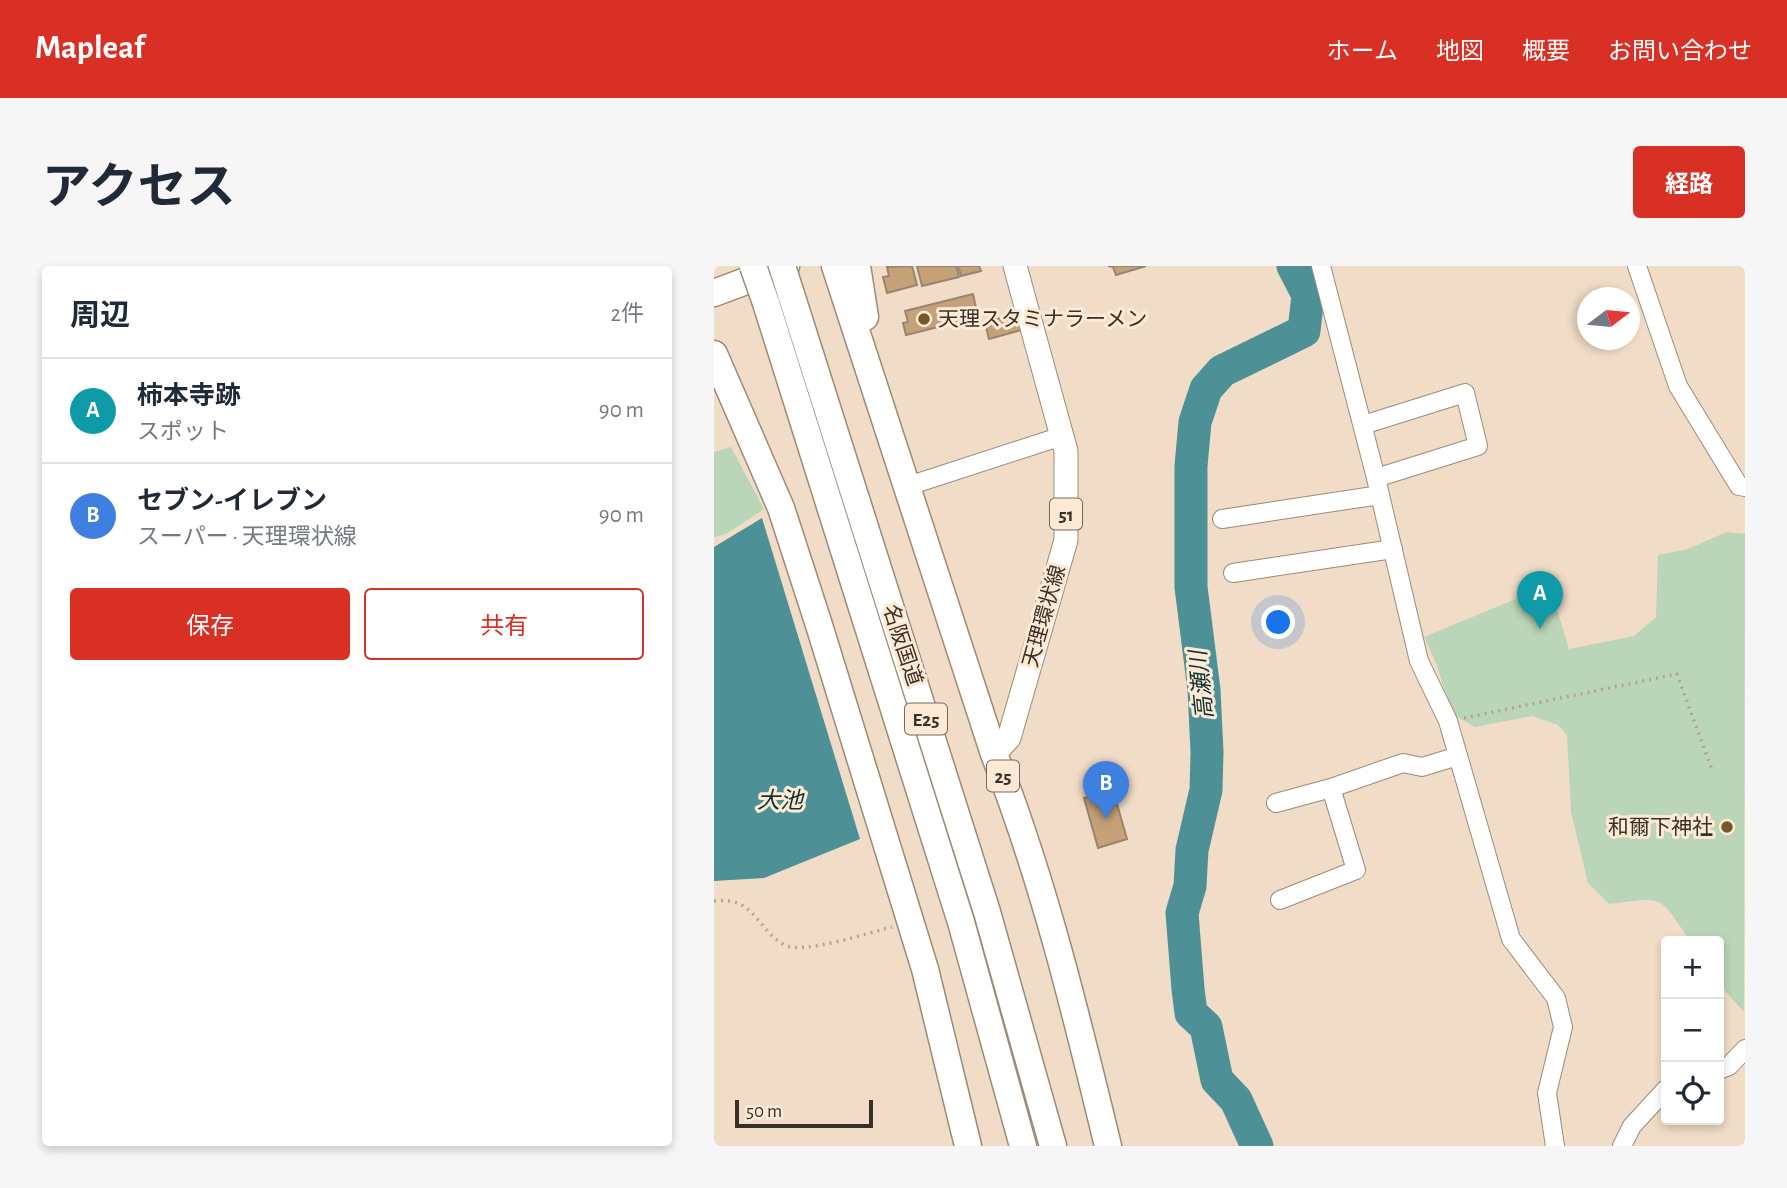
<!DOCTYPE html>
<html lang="ja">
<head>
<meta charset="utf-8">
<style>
  body { margin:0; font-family:"Alegreya Sans","Noto Sans JP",sans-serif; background:#f6f6f7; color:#1f2937 }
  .controls { position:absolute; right:21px; bottom:21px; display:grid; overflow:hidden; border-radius:7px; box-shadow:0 4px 10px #0003 }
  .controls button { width:63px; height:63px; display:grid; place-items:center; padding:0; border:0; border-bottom:2px solid #e0e1e3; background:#fff; color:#1f2937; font:35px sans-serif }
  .compass { position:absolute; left:863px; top:21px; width:63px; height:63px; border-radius:50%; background:#fff; box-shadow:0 4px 10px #0003; rotate:74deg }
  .scale { position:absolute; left:21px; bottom:18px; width:138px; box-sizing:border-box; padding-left:7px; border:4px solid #393129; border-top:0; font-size:19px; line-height:24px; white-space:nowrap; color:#393129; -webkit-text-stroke:5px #feead4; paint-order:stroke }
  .you { position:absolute; left:565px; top:357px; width:24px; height:24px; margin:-18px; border:5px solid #fff; border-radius:50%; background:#1a73e8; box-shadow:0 0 0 10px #1a73e833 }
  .badge { display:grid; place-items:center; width:46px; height:46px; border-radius:50%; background:#d93025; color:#fff; font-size:23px; font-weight:700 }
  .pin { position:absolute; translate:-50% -58px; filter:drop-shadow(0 2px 4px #0008) }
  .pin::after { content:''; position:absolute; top:37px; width:24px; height:21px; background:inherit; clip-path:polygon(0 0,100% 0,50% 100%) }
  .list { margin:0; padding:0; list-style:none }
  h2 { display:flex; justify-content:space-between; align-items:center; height:91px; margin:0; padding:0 28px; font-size:30px }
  h2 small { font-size:23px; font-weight:400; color:#747a83 }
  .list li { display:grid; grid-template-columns:46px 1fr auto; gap:21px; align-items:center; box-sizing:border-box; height:105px; padding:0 28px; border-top:2px solid #e0e1e3 }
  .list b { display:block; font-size:26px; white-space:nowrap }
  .list p { margin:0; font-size:23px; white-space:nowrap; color:#747a83 }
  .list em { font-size:23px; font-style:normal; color:#747a83 }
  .actions { display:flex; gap:14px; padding:21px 28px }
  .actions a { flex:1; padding:16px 0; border:2px solid #d93025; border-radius:7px; text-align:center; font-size:24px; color:#d93025 }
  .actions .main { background:#d93025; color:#fff }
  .icon { flex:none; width:38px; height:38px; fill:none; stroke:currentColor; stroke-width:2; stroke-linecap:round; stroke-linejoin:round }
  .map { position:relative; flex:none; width:1031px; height:880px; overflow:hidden; border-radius:7px }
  header { display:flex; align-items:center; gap:42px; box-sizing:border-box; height:98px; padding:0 35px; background:#d93025; color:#fff }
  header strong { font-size:33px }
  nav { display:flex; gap:38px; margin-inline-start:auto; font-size:24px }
  .intro { display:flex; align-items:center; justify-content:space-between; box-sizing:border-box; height:168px; padding:0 42px }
  h1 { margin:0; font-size:49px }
  .button { padding:18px 32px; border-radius:7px; background:#d93025; color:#fff; font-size:24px; font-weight:700 }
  main { display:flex; gap:42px; padding:0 42px }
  aside { flex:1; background:#fff; border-radius:7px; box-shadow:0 4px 10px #0003 }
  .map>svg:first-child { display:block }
  .green { fill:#bad5b7 }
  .water { fill:#4d9197 }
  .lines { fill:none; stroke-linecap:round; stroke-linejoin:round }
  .river { stroke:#4d9197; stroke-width:33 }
  .building { fill:#c5a178; stroke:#978571; stroke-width:2 }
  .minor-casing { stroke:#9d8a76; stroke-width:20 }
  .major-casing { stroke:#9d8a76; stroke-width:25 }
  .highway-casing { stroke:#9d8a76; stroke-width:29 }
  .path { stroke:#b4a493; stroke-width:3.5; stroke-dasharray:2 5; stroke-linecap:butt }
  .minor { stroke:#fff; stroke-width:18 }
  .major { stroke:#fff; stroke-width:23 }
  .highway { stroke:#fff; stroke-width:26 }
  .highway-bridge-casing { stroke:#9d8a76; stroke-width:29; stroke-linecap:butt }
  .highway-bridge { stroke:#fff; stroke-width:26 }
  .poi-dot { fill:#76582c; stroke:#feead4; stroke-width:2.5 }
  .labels { text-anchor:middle; stroke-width:6; stroke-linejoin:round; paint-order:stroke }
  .shield { fill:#feead4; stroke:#74685c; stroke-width:2 }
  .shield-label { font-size:19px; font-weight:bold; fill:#393129 }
  .poi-label { font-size:21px; fill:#393129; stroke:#feead4; text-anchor:start }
  .street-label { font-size:21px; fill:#393129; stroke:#feead4 }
  .water-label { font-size:23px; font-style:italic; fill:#0f3235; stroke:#feead4 }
</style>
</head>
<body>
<header>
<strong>Mapleaf</strong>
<nav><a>ホーム</a><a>地図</a><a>概要</a><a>お問い合わせ</a></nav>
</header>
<div class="intro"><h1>アクセス</h1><a class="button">経路</a></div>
<main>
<aside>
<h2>周辺<small>2件</small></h2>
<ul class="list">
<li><span class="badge" style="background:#0f9aa8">A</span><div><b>柿本寺跡</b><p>スポット</p></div><em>90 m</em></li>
<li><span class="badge" style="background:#3f7fe0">B</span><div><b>セブン-イレブン</b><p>スーパー · 天理環状線</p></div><em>90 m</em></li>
</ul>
<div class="actions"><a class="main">保存</a><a>共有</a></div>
</aside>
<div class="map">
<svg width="1031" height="880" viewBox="0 0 1031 880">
  <rect width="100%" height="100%" fill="#f1ddc7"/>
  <g class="green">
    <polygon points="17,181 50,243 12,268 0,271 0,186"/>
    <path d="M1013,266L1031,268L1030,746L1005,718V675H976C944,628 952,631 895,638L874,617L857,546L853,469L844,459L818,450L761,461L738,448L722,397L710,371L831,321L841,337L855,383L920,370L942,351L944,289L974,283Z"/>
  </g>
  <polygon class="water" points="48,252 146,573 50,612 0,615 0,281"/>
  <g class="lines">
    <polyline class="river" points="543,880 522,834 503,814 492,761 477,747 474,723 468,647 476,620 478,584 492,524 493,486 490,424 477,321 477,200 481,156 492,123 508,105 590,65 594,29 579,0"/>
  </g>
  <g class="building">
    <polygon points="198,0 203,19 173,27 169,11 175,10 173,1"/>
    <polygon points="203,0 242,0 245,11 208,20"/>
    <polygon points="244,0 265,0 267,5 247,10"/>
    <polygon points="394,0 432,0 402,9 399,1"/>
    <polygon points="259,28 264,51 192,69 189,57 194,56 191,45"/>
    <polygon points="307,47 311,63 275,73 271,56"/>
    <polygon points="399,524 413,573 384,582 370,532"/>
  </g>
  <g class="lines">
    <defs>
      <g id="minor">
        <polyline points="607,0 662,212 705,395 734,455 797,673 842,732 849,761 833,827 841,880"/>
        <polyline points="923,0 964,120 1025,220 1031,221"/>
        <polyline points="649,159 751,127 764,180 662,212"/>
        <polyline points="191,221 348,170"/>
        <polyline points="508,253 666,229"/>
        <polyline points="519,307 679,283"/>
        <polyline points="562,537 617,522 689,497 708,501 744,490"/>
        <polyline points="566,634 642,604 617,522"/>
        <polyline points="1005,804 1015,800 1031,783"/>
        <polyline points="908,880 918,860 952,823"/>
      </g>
      <polyline id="major" points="280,488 295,472 352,274 352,185 301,0"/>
      <g id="highway">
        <path d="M121,0L280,488C330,615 362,748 394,880"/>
        <polyline points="143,0 151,51"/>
        <polyline points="0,27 72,0"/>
        <polyline points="77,28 273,646 339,880"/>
        <polyline points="52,37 247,656 309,880"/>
        <polyline points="0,88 67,242 105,359 211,703 254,880"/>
      </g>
    </defs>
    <use href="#minor" class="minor-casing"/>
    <use href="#major" class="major-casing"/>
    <use href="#highway" class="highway-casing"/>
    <g class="path">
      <polyline points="750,452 963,408 998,504"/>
      <path d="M0,635C42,630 43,665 71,679C89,689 156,666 178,661"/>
    </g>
    <use href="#minor" class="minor"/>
    <use href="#major" class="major"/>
    <use href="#highway" class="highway"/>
    <defs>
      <g id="highway-bridge">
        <polyline points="39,0 52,37"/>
        <polyline points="68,0 77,28"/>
      </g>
    </defs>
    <use href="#highway-bridge" class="highway-bridge-casing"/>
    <use href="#highway-bridge" class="highway-bridge"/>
  </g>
  <g class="poi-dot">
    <circle cx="210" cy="53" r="7"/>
    <circle cx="1013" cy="561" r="7"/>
  </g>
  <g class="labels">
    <g class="shield">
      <rect x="336" y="232.5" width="32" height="31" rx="5"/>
      <rect x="191" y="437.5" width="42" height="31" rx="5"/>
      <rect x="273" y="494.5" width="32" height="31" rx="5"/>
    </g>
    <g class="shield-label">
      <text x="352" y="255">51</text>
      <text x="212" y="460">E25</text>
      <text x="289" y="517">25</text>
    </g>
    <g class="poi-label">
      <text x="224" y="60">天理スタミナラーメン</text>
      <text x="999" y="568" text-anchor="end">和爾下神社</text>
    </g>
    <g class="street-label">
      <text transform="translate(330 350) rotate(-74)" y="7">天理環状線</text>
      <text transform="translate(189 379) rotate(72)" y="7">名阪国道</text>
    </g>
    <g class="water-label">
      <text transform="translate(487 419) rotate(-96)" y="8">高瀬川</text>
      <text x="66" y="542">大池</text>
    </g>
  </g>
</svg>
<div class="controls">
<button>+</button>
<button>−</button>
<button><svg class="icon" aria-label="locate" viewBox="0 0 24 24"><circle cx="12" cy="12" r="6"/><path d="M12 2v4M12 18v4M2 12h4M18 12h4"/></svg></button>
</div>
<svg class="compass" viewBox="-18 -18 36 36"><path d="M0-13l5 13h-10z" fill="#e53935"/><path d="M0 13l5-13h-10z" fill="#747a83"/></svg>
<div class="scale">50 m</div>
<div class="you"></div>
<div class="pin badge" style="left:826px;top:363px;background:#0f9aa8">A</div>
<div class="pin badge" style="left:392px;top:553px;background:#3f7fe0">B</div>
</div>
</main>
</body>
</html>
